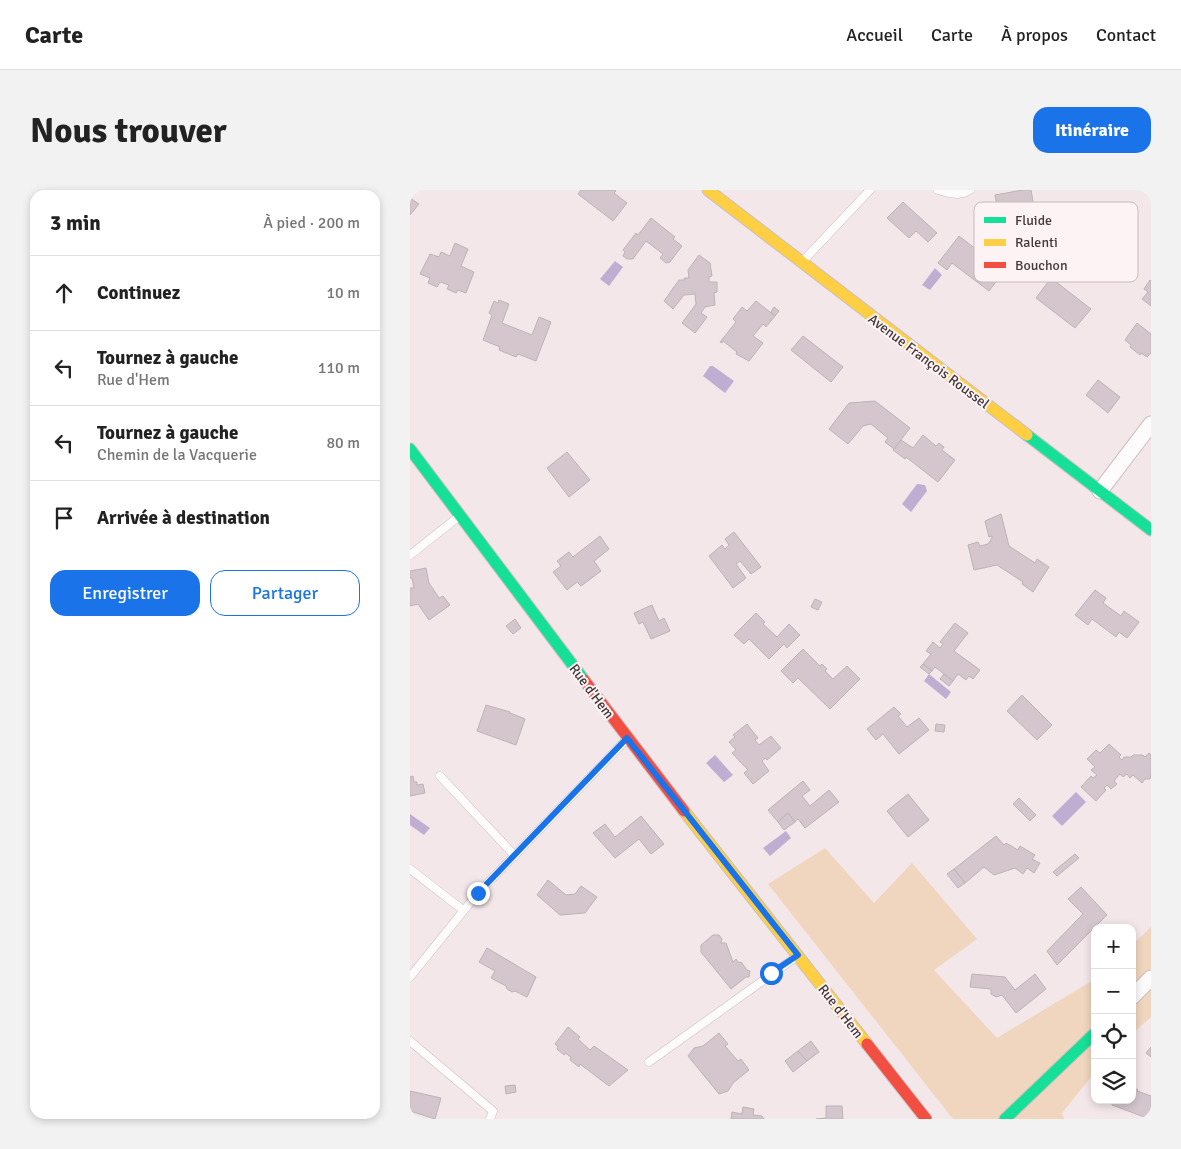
<!DOCTYPE html>
<html lang="fr">
<head>
<meta charset="utf-8">
<style>
  body { margin:0; font-family:Signika,sans-serif; background:#f2f2f2; color:#222 }
  .controls { position:absolute; right:15px; bottom:15px; display:grid; overflow:hidden; border-radius:10px; box-shadow:0 2px 8px #0003 }
  .controls button { width:45px; height:45px; display:grid; place-items:center; padding:0; border:0; border-bottom:1px solid #e0e0e0; background:#fff; color:#222; font:25px sans-serif }
  .stop { position:absolute; width:15px; height:15px; margin:-11px; border:4px solid #1a73e8; border-radius:50%; background:#fff }
  .stop.end { background:#1a73e8; border-color:#fff; box-shadow:0 1px 5px #0008 }
  .list { margin:0; padding:0; list-style:none }
  h2 { display:flex; justify-content:space-between; align-items:center; height:65px; margin:0; padding:0 20px; font-size:21px }
  h2 small { font-size:16px; font-weight:400; color:#767676 }
  .list li { display:grid; grid-template-columns:32px 1fr auto; gap:15px; align-items:center; box-sizing:border-box; height:75px; padding:0 20px; border-top:1px solid #e0e0e0 }
  .list b { display:block; font-size:19px; white-space:nowrap }
  .list p { margin:0; font-size:16px; white-space:nowrap; color:#767676 }
  .list em { font-size:16px; font-style:normal; color:#767676 }
  .actions { display:flex; gap:10px; padding:15px 20px }
  .actions a { flex:1; padding:11px 0; border:1px solid #1a73e8; border-radius:15px; text-align:center; font-size:18px; color:#1a73e8 }
  .actions .main { background:#1a73e8; color:#fff }
  .icon { flex:none; width:28px; height:28px; fill:none; stroke:currentColor; stroke-width:2; stroke-linecap:round; stroke-linejoin:round }
  .map { position:relative; flex:none; width:741px; height:929px; overflow:hidden; border-radius:15px }
  header { display:flex; align-items:center; gap:30px; box-sizing:border-box; height:70px; padding:0 25px; background:#fff; border-bottom:1px solid #e0e0e0 }
  header strong { font-size:24px }
  nav { display:flex; gap:28px; margin-inline-start:auto; font-size:18px }
  .intro { display:flex; align-items:center; justify-content:space-between; box-sizing:border-box; height:120px; padding:0 30px }
  h1 { margin:0; font-size:35px }
  .button { padding:12px 22px; border-radius:15px; background:#1a73e8; color:#fff; font-size:18px; font-weight:700 }
  main { display:flex; gap:30px; padding:0 30px }
  aside { flex:1; background:#fff; border-radius:15px; box-shadow:0 2px 8px #0003 }
  .map>svg:first-child { display:block }
  .green { fill:#f0d6bf }
  .water { fill:#c0aed2 }
  .building { fill:#d5c6ce; stroke:#bcb3b6 }
  .lines { fill:none; stroke-linecap:round; stroke-linejoin:round }
  .lane-casing { stroke:#cac0c1; stroke-width:9 }
  .street-casing { stroke:#cac0c1; stroke-width:17 }
  .fast-casing { stroke:#cac0c1; stroke-width:13 }
  .slow-casing { stroke:#cac0c1; stroke-width:13 }
  .jam-casing { stroke:#cac0c1; stroke-width:13 }
  .lane { stroke:#fdfbfc; stroke-width:8 }
  .street { stroke:#fdfbfc; stroke-width:15 }
  .fast { stroke:#16e098; stroke-width:11 }
  .slow { stroke:#ffcf43; stroke-width:11 }
  .jam { stroke:#f24e42; stroke-width:11 }
  .route { stroke:#1a73e8; stroke-width:6 }
  .labels { text-anchor:middle; stroke-width:4; stroke-linejoin:round; paint-order:stroke }
  .street-label { font-size:14px; fill:#42393a; stroke:#fdf3f4 }
  .key { fill:#fdf3f4; stroke:#c5bbbc; stroke-width:1 }
  .key-label { font-size:14px; fill:#42393a }
</style>
</head>
<body>
<header>
<strong>Carte</strong>
<nav><a>Accueil</a><a>Carte</a><a>À propos</a><a>Contact</a></nav>
</header>
<div class="intro"><h1>Nous trouver</h1><a class="button">Itinéraire</a></div>
<main>
<aside>
<h2>3 min<small>À pied · 200 m</small></h2>
<ul class="list">
<li><svg class="icon" aria-label="ahead" viewBox="0 0 24 24"><path d="M12 20V5M6 11l6-6 6 6"/></svg><div><b>Continuez</b></div><em>10 m</em></li>
<li><svg class="icon" aria-label="left" viewBox="0 0 24 24"><path d="M17 20v-9H6M10 6l-5 5 5 5"/></svg><div><b>Tournez à gauche</b><p>Rue d'Hem</p></div><em>110 m</em></li>
<li><svg class="icon" aria-label="left" viewBox="0 0 24 24"><path d="M17 20v-9H6M10 6l-5 5 5 5"/></svg><div><b>Tournez à gauche</b><p>Chemin de la Vacquerie</p></div><em>80 m</em></li>
<li><svg class="icon" aria-label="arrive" viewBox="0 0 24 24"><path d="M6 21V4h12l-3 4 3 4H6"/></svg><div><b>Arrivée à destination</b></div></li>
</ul>
<div class="actions"><a class="main">Enregistrer</a><a>Partager</a></div>
</aside>
<div class="map">
<svg width="741" height="929" viewBox="0 0 741 929">
  <rect width="100%" height="100%" fill="#f4e7e9"/>
  <g class="green">
    <polygon points="415,658 464,713 502,673 567,749 524,780 587,848 685,789 685,882 652,923 654,929 543,929 358,694"/>
    <polygon points="741,737 741,827 722,844 722,755"/>
  </g>
  <g class="water">
    <polygon points="205,71 213,77 199,96 190,89"/>
    <polygon points="525,78 532,85 520,100 512,95"/>
    <polygon points="300,176 303,176 324,191 315,203 293,186"/>
    <polygon points="507,294 515,295 517,301 501,322 492,314"/>
    <polygon points="519,484 541,502 536,509 514,491"/>
    <polygon points="305,565 323,585 314,592 296,573"/>
    <polygon points="666,602 676,612 652,636 642,626"/>
    <polygon points="0,624 20,638 14,645 0,635"/>
    <polygon points="376,641 381,648 360,666 353,658"/>
  </g>
  <g class="building">
    <polygon points="171,0 204,0 206,1 204,3 217,13 203,31 168,4"/>
    <polygon points="613,0 621,0 624,17 588,23 585,5"/>
    <polygon points="0,8 9,14 0,25"/>
    <polygon points="493,12 527,43 518,52 506,41 499,48 477,28"/>
    <polygon points="241,28 265,47 263,49 272,56 260,72 256,73 250,68 253,64 236,51 223,69 217,69 213,66 215,62 213,60 226,43 228,45"/>
    <polygon points="549,46 594,81 579,101 542,73 537,80 528,73"/>
    <polygon points="45,53 58,59 51,76 64,82 56,103 48,100 46,103 37,99 39,95 30,92 27,97 18,93 20,88 10,84 20,64 29,67 31,62 40,66"/>
    <polygon points="289,65 300,73 302,86 299,87 299,92 307,92 307,102 304,103 305,115 295,117 291,123 297,127 285,143 272,133 286,114 285,104 274,105 263,119 254,111 269,90 275,90 274,88 279,88 278,80"/>
    <polygon points="641,88 681,119 665,138 626,108"/>
    <polygon points="740,90 741,91 741,116 732,109 738,102 734,99"/>
    <polygon points="89,110 99,114 92,133 122,145 129,127 141,132 126,171 108,164 106,167 89,160 90,157 73,150 82,125 79,123 84,111 88,113"/>
    <polygon points="346,111 365,126 356,137 353,134 343,146 353,153 339,171 326,164 327,162 313,151 312,153 310,152 326,132 323,129 332,117 337,121"/>
    <polygon points="364,117 369,121 365,126 361,122"/>
    <polygon points="727,133 741,144 741,163 737,167 731,163 730,165 720,157 721,155 715,150"/>
    <polygon points="393,146 433,177 421,192 381,160"/>
    <polygon points="688,190 710,207 698,223 676,205"/>
    <polygon points="465,211 500,238 484,259 475,252 478,248 461,234 453,236 438,254 419,239 439,213"/>
    <polygon points="513,245 526,256 529,253 534,257 532,260 545,270 528,292 496,267 495,269 483,260 491,250 503,258"/>
    <polygon points="157,262 180,290 159,307 137,278"/>
    <polygon points="591,324 599,356 625,373 627,369 639,377 623,402 612,394 613,392 587,375 564,380 558,355 568,352 570,356 578,354 582,348 582,346 579,347 575,331"/>
    <polygon points="324,342 351,377 341,384 330,371 326,374 336,388 323,398 299,366 312,355 315,359 319,355 315,349"/>
    <polygon points="190,346 199,359 184,371 191,381 171,396 167,392 157,400 143,382 151,376 147,371 159,362 163,367"/>
    <polygon points="16,378 19,393 29,408 33,406 40,415 19,430 8,414 0,416 0,398 4,398 2,388 0,388 0,381"/>
    <polygon points="685,400 696,408 693,413 711,426 714,421 729,432 717,448 709,442 706,447 682,429 678,435 665,425"/>
    <polygon points="405,409 412,412 408,420 401,417"/>
    <polygon points="242,415 249,431 254,428 260,441 241,449 233,432 229,434 224,423"/>
    <polygon points="346,423 355,432 353,434 367,447 379,434 390,445 377,458 374,454 359,469 339,449 334,454 324,445"/>
    <polygon points="105,429 111,438 103,444 96,436"/>
    <polygon points="545,433 558,443 544,461 570,480 563,489 559,486 556,490 548,484 543,491 525,477 522,481 513,474 521,464 516,461 523,452 530,458 533,454 530,452"/>
    <polygon points="393,459 410,476 412,474 417,479 415,481 423,489 437,476 450,489 420,519 388,488 383,493 371,481"/>
    <polygon points="513,474 522,481 519,484 510,477"/>
    <polygon points="534,484 543,491 539,496 530,489"/>
    <polygon points="612,505 642,535 627,550 597,521"/>
    <polygon points="76,515 100,522 100,523 115,529 106,555 67,541"/>
    <polygon points="484,517 491,524 488,526 497,537 509,528 519,540 489,564 473,544 466,550 457,539"/>
    <polygon points="337,534 348,548 345,550 349,555 361,546 371,558 357,570 355,568 352,571 359,581 343,594 334,583 338,580 322,563 326,560 319,552 325,547 323,545"/>
    <polygon points="526,534 535,535 534,542 525,541"/>
    <polygon points="699,554 711,565 709,567 712,570 714,567 721,567 723,565 733,565 735,567 739,563 741,565 741,583 740,589 735,589 732,593 723,585 720,588 717,584 713,587 710,584 704,591 707,594 701,599 697,595 694,598 696,600 686,611 671,597 681,586 683,588 687,585 681,580 685,577 677,569 686,560 690,563"/>
    <polygon points="3,586 4,592 7,592 7,595 13,594 15,603 0,606 0,587"/>
    <polygon points="393,591 400,600 392,606 400,616 419,600 429,612 395,638 388,629 385,632 378,623 368,632 358,620"/>
    <polygon points="498,604 519,630 498,647 477,621"/>
    <polygon points="609,608 626,625 620,631 603,614"/>
    <polygon points="378,623 385,632 374,640 368,632"/>
    <polygon points="231,626 254,654 241,664 229,649 205,668 183,643 195,634 205,647"/>
    <polygon points="586,646 594,655 596,653 608,660 610,656 625,665 622,669 630,673 624,683 617,678 613,684 605,678 584,685 574,677 555,693 544,679"/>
    <polygon points="665,664 669,668 647,686 643,682"/>
    <polygon points="544,679 555,693 548,698 537,684"/>
    <polygon points="138,690 156,705 165,704 171,696 187,707 175,723 150,725 127,705"/>
    <polygon points="671,697 697,725 647,775 637,761 673,724 658,709"/>
    <polygon points="303,745 309,745 312,749 311,753 316,753 323,772 326,769 329,773 331,772 337,780 340,781 339,787 336,787 321,799 291,762 291,755"/>
    <polygon points="77,758 126,787 117,807 105,801 102,802 97,799 96,796 81,788 85,781 69,772"/>
    <polygon points="562,784 595,787 605,800 625,784 636,799 606,823 592,805 586,807 581,804 581,799 560,797"/>
    <polygon points="158,837 170,847 168,849 180,860 184,856 218,880 199,896 170,874 169,877 160,870 161,867 155,863 154,865 147,859 148,857 145,854"/>
    <polygon points="309,843 318,854 315,856 328,871 331,869 339,880 323,893 318,901 309,904 278,866 284,858 293,856"/>
    <polygon points="401,851 409,862 397,871 388,861"/>
    <polygon points="741,857 741,867 736,863"/>
    <polygon points="388,861 397,871 383,882 375,871"/>
    <polygon points="105,895 106,902 96,904 95,896"/>
    <polygon points="722,897 728,900 727,901 741,906 741,918 737,928 702,915 704,910 722,910"/>
    <polygon points="0,901 31,908 25,929 0,921"/>
    <polygon points="416,916 432,916 433,929 406,929 416,928"/>
    <polygon points="333,917 344,919 343,925 352,926 354,929 321,929 322,922 332,924"/>
  </g>
  <g class="lines">
    <defs>
      <g id="lane">
        <path d="M528,0C539,3 549,7 560,0"/>
        <polyline points="393,71 460,0"/>
        <polyline points="0,365 47,328"/>
        <polyline points="30,586 105,666"/>
        <polyline points="0,679 53,720"/>
        <polyline points="0,787 68,703 216,550"/>
        <polyline points="0,851 83,921 80,929"/>
        <polyline points="239,872 386,767"/>
      </g>
      <g id="street">
        <polyline points="690,301 741,234"/>
        <polyline points="722,807 741,788"/>
      </g>
      <g id="fast">
        <polyline points="617,245 741,340"/>
        <polyline points="0,259 174,490"/>
        <polyline points="595,929 685,843"/>
      </g>
      <g id="slow">
        <polyline points="298,0 617,245"/>
        <polyline points="274,621 457,854"/>
      </g>
      <g id="jam">
        <polyline points="174,490 274,621"/>
        <polyline points="457,854 516,929"/>
      </g>
    </defs>
    <use href="#lane" class="lane-casing"/>
    <use href="#street" class="street-casing"/>
    <use href="#fast" class="fast-casing"/>
    <use href="#slow" class="slow-casing"/>
    <use href="#jam" class="jam-casing"/>
    <use href="#lane" class="lane"/>
    <use href="#street" class="street"/>
    <use href="#fast" class="fast"/>
    <use href="#slow" class="slow"/>
    <use href="#jam" class="jam"/>
  </g>
  <g class="lines">
    <polyline class="route" points="68,703 217,548 388,765 361,783"/>
  </g>
  <g class="labels">
    <g class="street-label">
      <text transform="translate(519 171) rotate(37)" y="5">Avenue François Roussel</text>
      <text transform="translate(182 501) rotate(53)" y="5">Rue d'Hem</text>
      <text transform="translate(431 821) rotate(52)" y="5">Rue d'Hem</text>
    </g>
  </g>
  <rect x="564" y="12" width="164" height="80" rx="8" class="key"/>
  <rect x="574" y="27" width="22" height="6" fill="#16e098"/>
  <rect x="574" y="49" width="22" height="7" fill="#ffcf43"/>
  <rect x="574" y="72" width="22" height="6" fill="#f24e42"/>
  <g class="key-label">
    <text x="605" y="35">Fluide</text>
    <text x="605" y="57">Ralenti</text>
    <text x="605" y="80">Bouchon</text>
  </g>
</svg>
<div class="controls">
<button>+</button>
<button>−</button>
<button><svg class="icon" aria-label="locate" viewBox="0 0 24 24"><circle cx="12" cy="12" r="6"/><path d="M12 2v4M12 18v4M2 12h4M18 12h4"/></svg></button>
<button><svg class="icon" aria-label="layers" viewBox="0 0 24 24"><path d="M12 4l9 5-9 5-9-5zM3 14l9 5 9-5"/></svg></button>
</div>
<div class="stop" style="left:361px;top:783px"></div>
<div class="stop end" style="left:68px;top:703px"></div>
</div>
</main>
</body>
</html>
